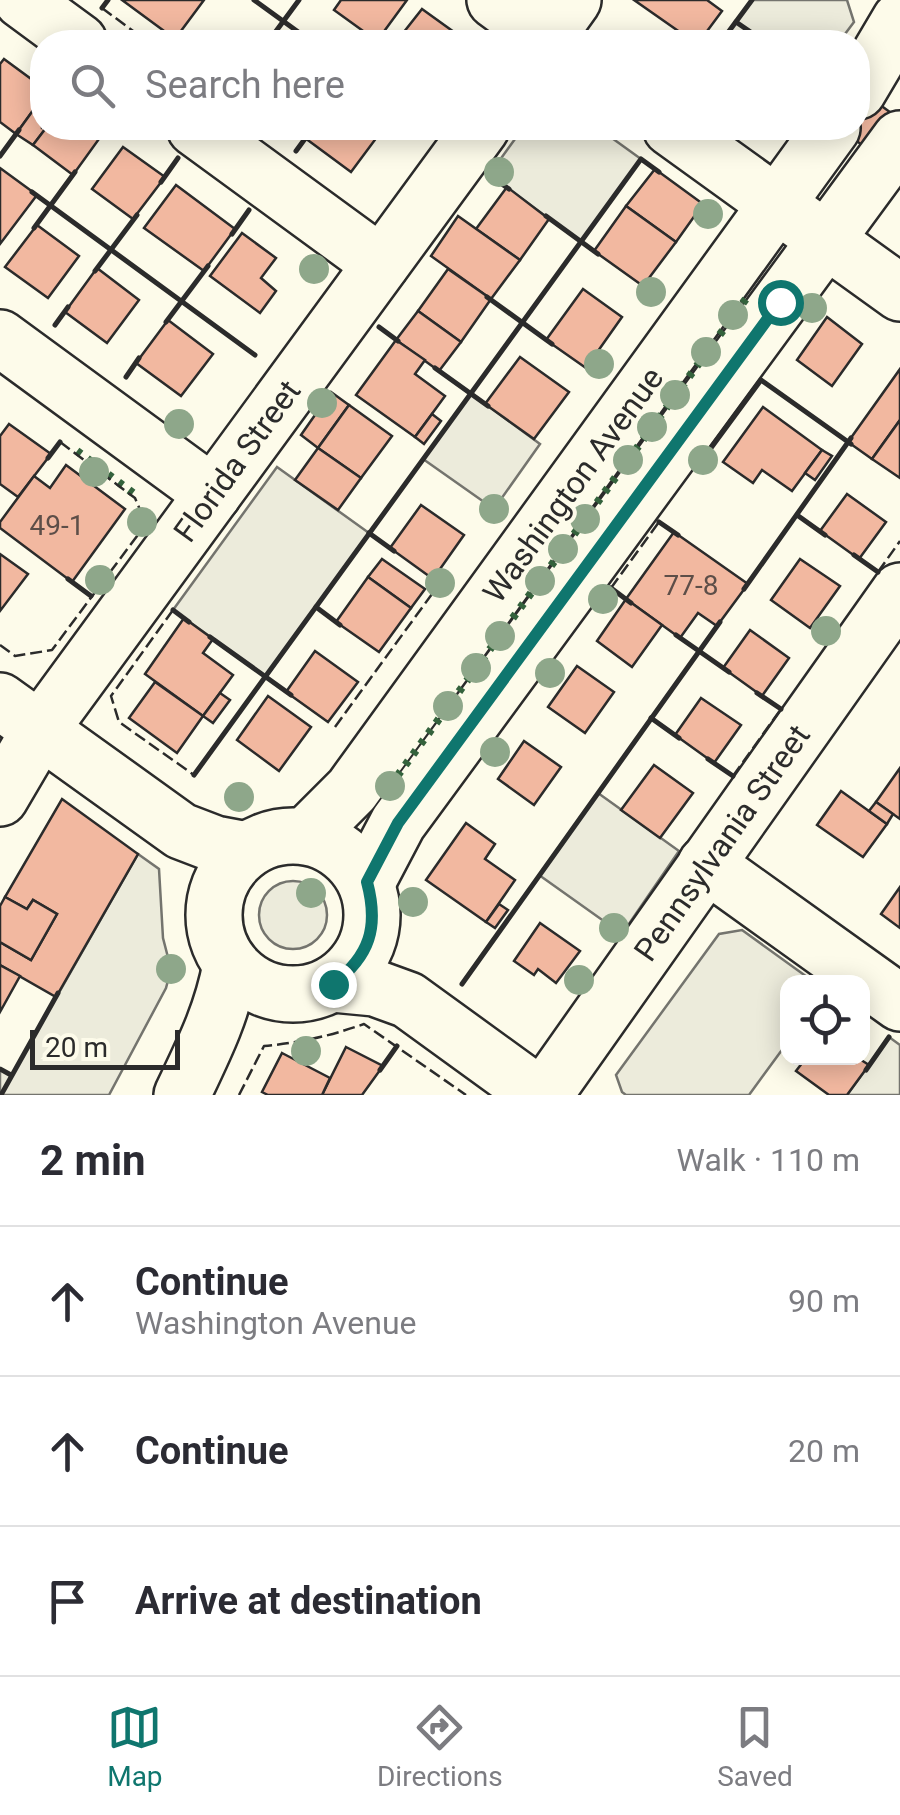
<!DOCTYPE html>
<html lang="en">
<head>
<meta charset="utf-8">
<style>
  body { margin:0; font-family:Roboto,sans-serif; background:#f7f7f7; color:#2b2b33 }
  .controls { position:absolute; right:30px; bottom:30px; display:grid; overflow:hidden; border-radius:20px; box-shadow:0 5px 25px #0003 }
  .controls button { width:90px; height:90px; display:grid; place-items:center; padding:0; border:0; border-bottom:2px solid #e1e1e2; background:#fff; color:#2b2b33; font:50px sans-serif }
  .scale { position:absolute; left:30px; bottom:25px; width:150px; box-sizing:border-box; padding-left:10px; border:5px solid #2b2b2b; border-top:0; font-size:28px; line-height:35px; white-space:nowrap; color:#2b2b2b; -webkit-text-stroke:8px #fdfbea; paint-order:stroke }
  .stop { position:absolute; width:30px; height:30px; margin:-22px; border:8px solid #0f766e; border-radius:50%; background:#fff }
  .stop.end { background:#0f766e; border-color:#fff; box-shadow:0 2px 10px #0008 }
  .list { margin:0; padding:0; list-style:none }
  h2 { display:flex; justify-content:space-between; align-items:center; height:130px; margin:0; padding:0 40px; font-size:42px }
  h2 small { font-size:32px; font-weight:400; color:#7c7c81 }
  .list li { display:grid; grid-template-columns:65px 1fr auto; gap:30px; align-items:center; box-sizing:border-box; height:150px; padding:0 40px; border-top:2px solid #e1e1e2 }
  .list b { display:block; font-size:38px; white-space:nowrap }
  .list p { margin:0; font-size:32px; white-space:nowrap; color:#7c7c81 }
  .list em { font-size:32px; font-style:normal; color:#7c7c81 }
  .icon { flex:none; width:55px; height:55px; fill:none; stroke:currentColor; stroke-width:2; stroke-linecap:round; stroke-linejoin:round }
  .map { position:relative; flex:none; width:900px; height:1095px; overflow:hidden }
  .search { position:absolute; background:#fff; box-shadow:0 5px 25px #0003; left:30px; right:30px; top:30px; height:110px; display:flex; align-items:center; gap:25px; box-sizing:border-box; padding:0 35px; border-radius:40px; color:#7c7c81; font-size:38px }
  .sheet { height:580px; background:#fff }
  nav { display:flex; justify-content:space-around; align-items:center; box-sizing:border-box; height:140px; border-top:2px solid #e1e1e2; background:#fff; font-size:28px; color:#7c7c81 }
  nav a { display:grid; justify-items:center; gap:5px }
  nav .on { color:#0f766e }
  .map>svg:first-child { display:block }
  .green { fill:#ecebdb; stroke:#74746e; stroke-width:2.5 }
  .building { fill:#f2b8a0; stroke:#2b2b2b; stroke-width:2.5 }
  .lines { fill:none; stroke-linecap:round; stroke-linejoin:round }
  .minor-casing { stroke:#2b2b2b; stroke-width:60 }
  .minor { stroke:#fdfbea; stroke-width:55 }
  .hedge { stroke:#34623c; stroke-width:8; stroke-dasharray:5 8; stroke-linecap:butt }
  .fence { stroke:#2b2b2b; stroke-width:2.5; stroke-dasharray:12 5; stroke-linecap:butt }
  .wall { stroke:#2b2b2b; stroke-width:5 }
  .tree { fill:#8ea78a }
  .route { stroke:#0f766e; stroke-width:12 }
  .labels { text-anchor:middle; stroke-width:8; stroke-linejoin:round; paint-order:stroke }
  .number-label { font-size:28px; fill:#5d4e48 }
  .street-label { font-size:32px; fill:#2b2b2b; stroke:#fdfbea }
</style>
</head>
<body>
<div class="map">
<svg width="900" height="1095" viewBox="0 0 900 1095">
  <rect width="100%" height="100%" fill="#fdfbea"/>
  <g class="green">
    <polygon points="752,0 847,0 854,22 839,42 721,42"/>
    <polygon points="523,128 598,128 641,159 581,242 489,175"/>
    <polygon points="471,393 540,444 494,509 423,459"/>
    <polygon points="277,467 369,533 266,677 173,610"/>
    <polygon points="598,793 679,851 622,934 539,875"/>
    <polygon points="138,854 159,869 163,938 171,969 166,988 109,1095 0,1095 0,1069 12,1075"/>
    <circle cx="293" cy="915" r="34"/>
    <polygon points="742,930 814,982 788,982 787,1043 749,1095 626,1095 622,1092 616,1075 719,934"/>
    <polygon points="889,1037 900,1045 900,1095 847,1095"/>
  </g>
  <g class="building">
    <polygon points="122,0 204,0 175,39"/>
    <polygon points="341,0 407,0 377,41 334,10"/>
    <polygon points="634,0 707,0 722,11 699,42 694,42"/>
    <polygon points="422,9 465,40 463,42 396,42"/>
    <polygon points="4,59 42,87 42,98 16,134 0,122 0,64"/>
    <polygon points="42,98 42,128 46,128 33,145 16,134"/>
    <polygon points="872,99 898,118 873,153 847,134 858,128 858,118"/>
    <polygon points="46,128 97,128 104,132 73,175 33,145"/>
    <polygon points="313,128 380,128 383,129 351,172 305,138"/>
    <polygon points="123,147 165,177 133,219 92,189"/>
    <polygon points="0,168 37,195 0,244"/>
    <polygon points="655,169 703,204 676,242 626,206"/>
    <polygon points="176,185 235,229 204,271 144,228"/>
    <polygon points="507,187 549,219 520,260 476,229"/>
    <polygon points="626,206 676,242 643,286 594,251"/>
    <polygon points="458,216 520,260 491,299 431,256"/>
    <polygon points="37,225 79,256 48,298 5,267"/>
    <polygon points="242,233 276,258 261,278 276,291 260,313 210,276"/>
    <polygon points="97,268 139,300 107,343 65,312"/>
    <polygon points="448,269 491,299 461,342 418,311"/>
    <polygon points="583,289 622,317 586,368 546,340"/>
    <polygon points="418,311 461,342 439,371 396,340"/>
    <polygon points="827,317 862,344 832,386 797,360"/>
    <polygon points="168,320 213,354 181,396 136,363"/>
    <polygon points="396,340 425,360 415,374 445,396 415,437 356,395"/>
    <polygon points="520,357 569,392 534,439 485,404"/>
    <polygon points="900,369 900,420 872,459 848,442"/>
    <polygon points="331,392 349,405 318,448 301,435"/>
    <polygon points="349,405 392,436 361,478 318,448"/>
    <polygon points="763,407 822,450 792,491 762,470 753,483 723,462"/>
    <polygon points="432,414 441,421 424,444 415,437"/>
    <polygon points="900,420 900,478 872,459"/>
    <polygon points="9,424 51,454 18,497 0,484 0,436"/>
    <polygon points="318,448 361,478 338,510 295,480"/>
    <polygon points="822,450 832,456 815,480 805,473"/>
    <polygon points="66,465 125,509 72,582 0,528 0,522 34,476 50,488"/>
    <polygon points="847,494 886,522 859,559 820,531"/>
    <polygon points="421,505 464,535 433,579 390,548"/>
    <polygon points="674,532 748,584 717,626 698,613 680,638 626,599"/>
    <polygon points="0,554 28,574 0,611"/>
    <polygon points="382,559 425,589 411,608 368,577"/>
    <polygon points="800,559 840,586 810,628 771,600"/>
    <polygon points="368,577 411,608 379,652 336,622"/>
    <polygon points="626,599 662,625 632,667 597,641"/>
    <polygon points="184,618 213,639 203,653 233,675 203,716 145,674"/>
    <polygon points="750,630 789,658 762,696 723,668"/>
    <polygon points="315,651 358,682 328,722 286,692"/>
    <polygon points="577,666 614,692 585,733 548,707"/>
    <polygon points="155,682 203,716 177,753 129,718"/>
    <polygon points="220,693 230,700 213,723 203,716"/>
    <polygon points="268,696 311,727 279,771 237,740"/>
    <polygon points="701,698 741,725 714,763 675,735"/>
    <polygon points="524,741 561,767 534,805 498,779"/>
    <polygon points="654,765 693,793 660,838 621,810"/>
    <polygon points="900,768 900,819 876,802"/>
    <polygon points="841,791 887,824 863,857 817,825"/>
    <polygon points="62,799 138,854 56,997 0,965 0,942 31,960 57,914 33,900 27,909 5,897"/>
    <polygon points="876,802 893,814 887,824 869,811"/>
    <polygon points="466,823 495,844 485,859 515,880 486,922 426,880"/>
    <polygon points="900,887 900,928 881,914"/>
    <polygon points="5,897 27,909 33,900 57,914 31,960 0,942 0,906"/>
    <polygon points="499,904 508,910 495,928 486,922"/>
    <polygon points="540,923 580,951 556,983 538,969 534,975 514,961"/>
    <polygon points="0,965 20,976 0,1012"/>
    <polygon points="346,1047 383,1066 362,1095 322,1095"/>
    <polygon points="282,1053 330,1078 322,1095 268,1095 262,1092"/>
    <polygon points="806,1058 858,1058 869,1065 847,1095 829,1095 796,1071"/>
  </g>
  <g class="lines">
    <defs>
      <g id="minor">
        <polyline points="22,0 79,42"/>
        <polyline points="495,0 552,42"/>
        <polyline points="543,42 573,0"/>
        <polyline points="858,91 900,20"/>
        <polyline points="195,128 381,264"/>
        <polyline points="671,128 900,293"/>
        <polyline points="0,338 213,494"/>
        <polyline points="0,701 181,831 215,844 247,850"/>
        <polyline points="0,798 40,730 481,128"/>
        <circle cx="293" cy="915" r="79"/>
        <polyline points="306,836 352,790 365,772 832,128"/>
        <polyline points="706,864 900,1003"/>
        <polyline points="367,882 398,823 900,139"/>
        <polyline points="333,984 375,988 408,1000 539,1095"/>
        <path d="M182,1095C203,1051 222,1014 231,965"/>
        <polyline points="544,1095 900,591"/>
      </g>
    </defs>
    <use href="#minor" class="minor-casing"/>
    <use href="#minor" class="minor"/>
    <g class="hedge">
      <polyline points="77,451 137,496"/>
      <polyline points="390,786 748,296"/>
    </g>
    <g class="fence">
      <polyline points="102,8 148,42"/>
      <polyline points="878,572 900,541"/>
      <polyline points="611,588 659,522"/>
      <polyline points="173,610 111,696 119,722 194,775"/>
      <polyline points="0,645 15,656 52,650 146,524 135,498 60,442"/>
      <polyline points="335,727 440,583"/>
      <polyline points="733,776 781,709"/>
      <path d="M239,1095L264,1046C299,1043 330,1036 364,1024L466,1095"/>
    </g>
    <g class="wall">
      <polyline points="254,0 312,42"/>
      <polyline points="102,8 108,0"/>
      <polyline points="736,22 765,42"/>
      <polyline points="268,42 299,0"/>
      <polyline points="721,42 752,0"/>
      <polyline points="427,128 431,130"/>
      <polyline points="296,151 307,136"/>
      <polyline points="0,156 19,130"/>
      <polyline points="489,175 509,189"/>
      <polyline points="161,182 178,158"/>
      <polyline points="32,192 255,355"/>
      <polyline points="546,216 598,254"/>
      <polyline points="34,228 75,172"/>
      <polyline points="232,234 249,210"/>
      <polyline points="95,271 137,215"/>
      <polyline points="487,297 552,344"/>
      <polyline points="166,322 208,266"/>
      <polyline points="55,325 68,307"/>
      <polyline points="379,327 398,341"/>
      <polyline points="435,368 488,406"/>
      <polyline points="126,377 139,358"/>
      <polyline points="708,452 761,380 851,444"/>
      <polyline points="48,458 60,442"/>
      <polyline points="797,515 825,535"/>
      <polyline points="659,522 678,535"/>
      <polyline points="369,533 394,551"/>
      <polyline points="854,555 878,572"/>
      <polyline points="68,579 91,596"/>
      <polyline points="611,588 631,603"/>
      <polyline points="744,589 851,438"/>
      <polyline points="316,607 340,625"/>
      <polyline points="173,610 189,622"/>
      <polyline points="676,635 729,672"/>
      <polyline points="210,637 291,695"/>
      <polyline points="757,693 781,709"/>
      <polyline points="651,718 679,738"/>
      <polyline points="708,759 733,776"/>
      <polyline points="194,775 641,159 659,172"/>
      <polyline points="462,984 720,622"/>
      <polyline points="0,1069 11,1075"/>
      <polyline points="380,1070 397,1046"/>
      <polyline points="866,1070 889,1037"/>
      <polyline points="1,1095 58,993"/>
    </g>
  </g>
  <g class="tree">
    <circle cx="499" cy="172" r="15"/>
    <circle cx="708" cy="214" r="15"/>
    <circle cx="314" cy="269" r="15"/>
    <circle cx="651" cy="292" r="15"/>
    <circle cx="812" cy="308" r="15"/>
    <circle cx="733" cy="315" r="15"/>
    <circle cx="706" cy="352" r="15"/>
    <circle cx="599" cy="364" r="15"/>
    <circle cx="675" cy="395" r="15"/>
    <circle cx="322" cy="403" r="15"/>
    <circle cx="179" cy="424" r="15"/>
    <circle cx="652" cy="427" r="15"/>
    <circle cx="628" cy="460" r="15"/>
    <circle cx="703" cy="460" r="15"/>
    <circle cx="94" cy="472" r="15"/>
    <circle cx="494" cy="509" r="15"/>
    <circle cx="585" cy="519" r="15"/>
    <circle cx="142" cy="522" r="15"/>
    <circle cx="563" cy="549" r="15"/>
    <circle cx="100" cy="580" r="15"/>
    <circle cx="540" cy="581" r="15"/>
    <circle cx="440" cy="583" r="15"/>
    <circle cx="603" cy="599" r="15"/>
    <circle cx="826" cy="631" r="15"/>
    <circle cx="500" cy="636" r="15"/>
    <circle cx="476" cy="668" r="15"/>
    <circle cx="550" cy="673" r="15"/>
    <circle cx="448" cy="706" r="15"/>
    <circle cx="495" cy="752" r="15"/>
    <circle cx="390" cy="786" r="15"/>
    <circle cx="239" cy="797" r="15"/>
    <circle cx="311" cy="893" r="15"/>
    <circle cx="413" cy="902" r="15"/>
    <circle cx="614" cy="928" r="15"/>
    <circle cx="171" cy="969" r="15"/>
    <circle cx="579" cy="980" r="15"/>
    <circle cx="306" cy="1051" r="15"/>
  </g>
  <g class="lines">
    <path class="route" d="M333,984C370,956 379,927 367,882L398,823L780,302"/>
  </g>
  <g class="labels">
    <g class="number-label">
      <text x="57" y="535">49-1</text>
      <text x="691" y="595">77-8</text>
    </g>
    <g class="street-label">
      <text transform="translate(237 461) rotate(-54)" y="11">Florida Street</text>
      <text transform="translate(573 485) rotate(-54)" y="11">Washington Avenue</text>
      <text transform="translate(722 843) rotate(-55)" y="11">Pennsylvania Street</text>
    </g>
  </g>
</svg>
<div class="controls">
<button><svg class="icon" aria-label="locate" viewBox="0 0 24 24"><circle cx="12" cy="12" r="6"/><path d="M12 2v4M12 18v4M2 12h4M18 12h4"/></svg></button>
</div>
<div class="scale">20 m</div>
<div class="stop" style="left:780px;top:302px"></div>
<div class="stop end" style="left:333px;top:984px"></div>
<div class="search"><svg class="icon" aria-label="search" viewBox="0 0 24 24"><circle cx="10" cy="10" r="6"/><path d="M15 15l6 6"/></svg>Search here</div>
</div>
<section class="sheet">
<h2>2 min<small>Walk · 110 m</small></h2>
<ul class="list">
<li><svg class="icon" aria-label="ahead" viewBox="0 0 24 24"><path d="M12 20V5M6 11l6-6 6 6"/></svg><div><b>Continue</b><p>Washington Avenue</p></div><em>90 m</em></li>
<li><svg class="icon" aria-label="ahead" viewBox="0 0 24 24"><path d="M12 20V5M6 11l6-6 6 6"/></svg><div><b>Continue</b></div><em>20 m</em></li>
<li><svg class="icon" aria-label="arrive" viewBox="0 0 24 24"><path d="M6 21V4h12l-3 4 3 4H6"/></svg><div><b>Arrive at destination</b></div></li>
</ul>
</section>
<nav>
<a class="on"><svg class="icon" aria-label="map" viewBox="0 0 24 24"><path d="M3 6l6-2 6 2 6-2v14l-6 2-6-2-6 2zM9 4v14M15 6v14"/></svg>Map</a>
<a><svg class="icon" aria-label="directions" viewBox="0 0 24 24"><path d="M12 3l9 9-9 9-9-9zM9 14v-3h6M13 9l2 2-2 2"/></svg>Directions</a>
<a><svg class="icon" aria-label="saved" viewBox="0 0 24 24"><path d="M7 4h10v16l-5-4-5 4z"/></svg>Saved</a>
</nav>
</body>
</html>
